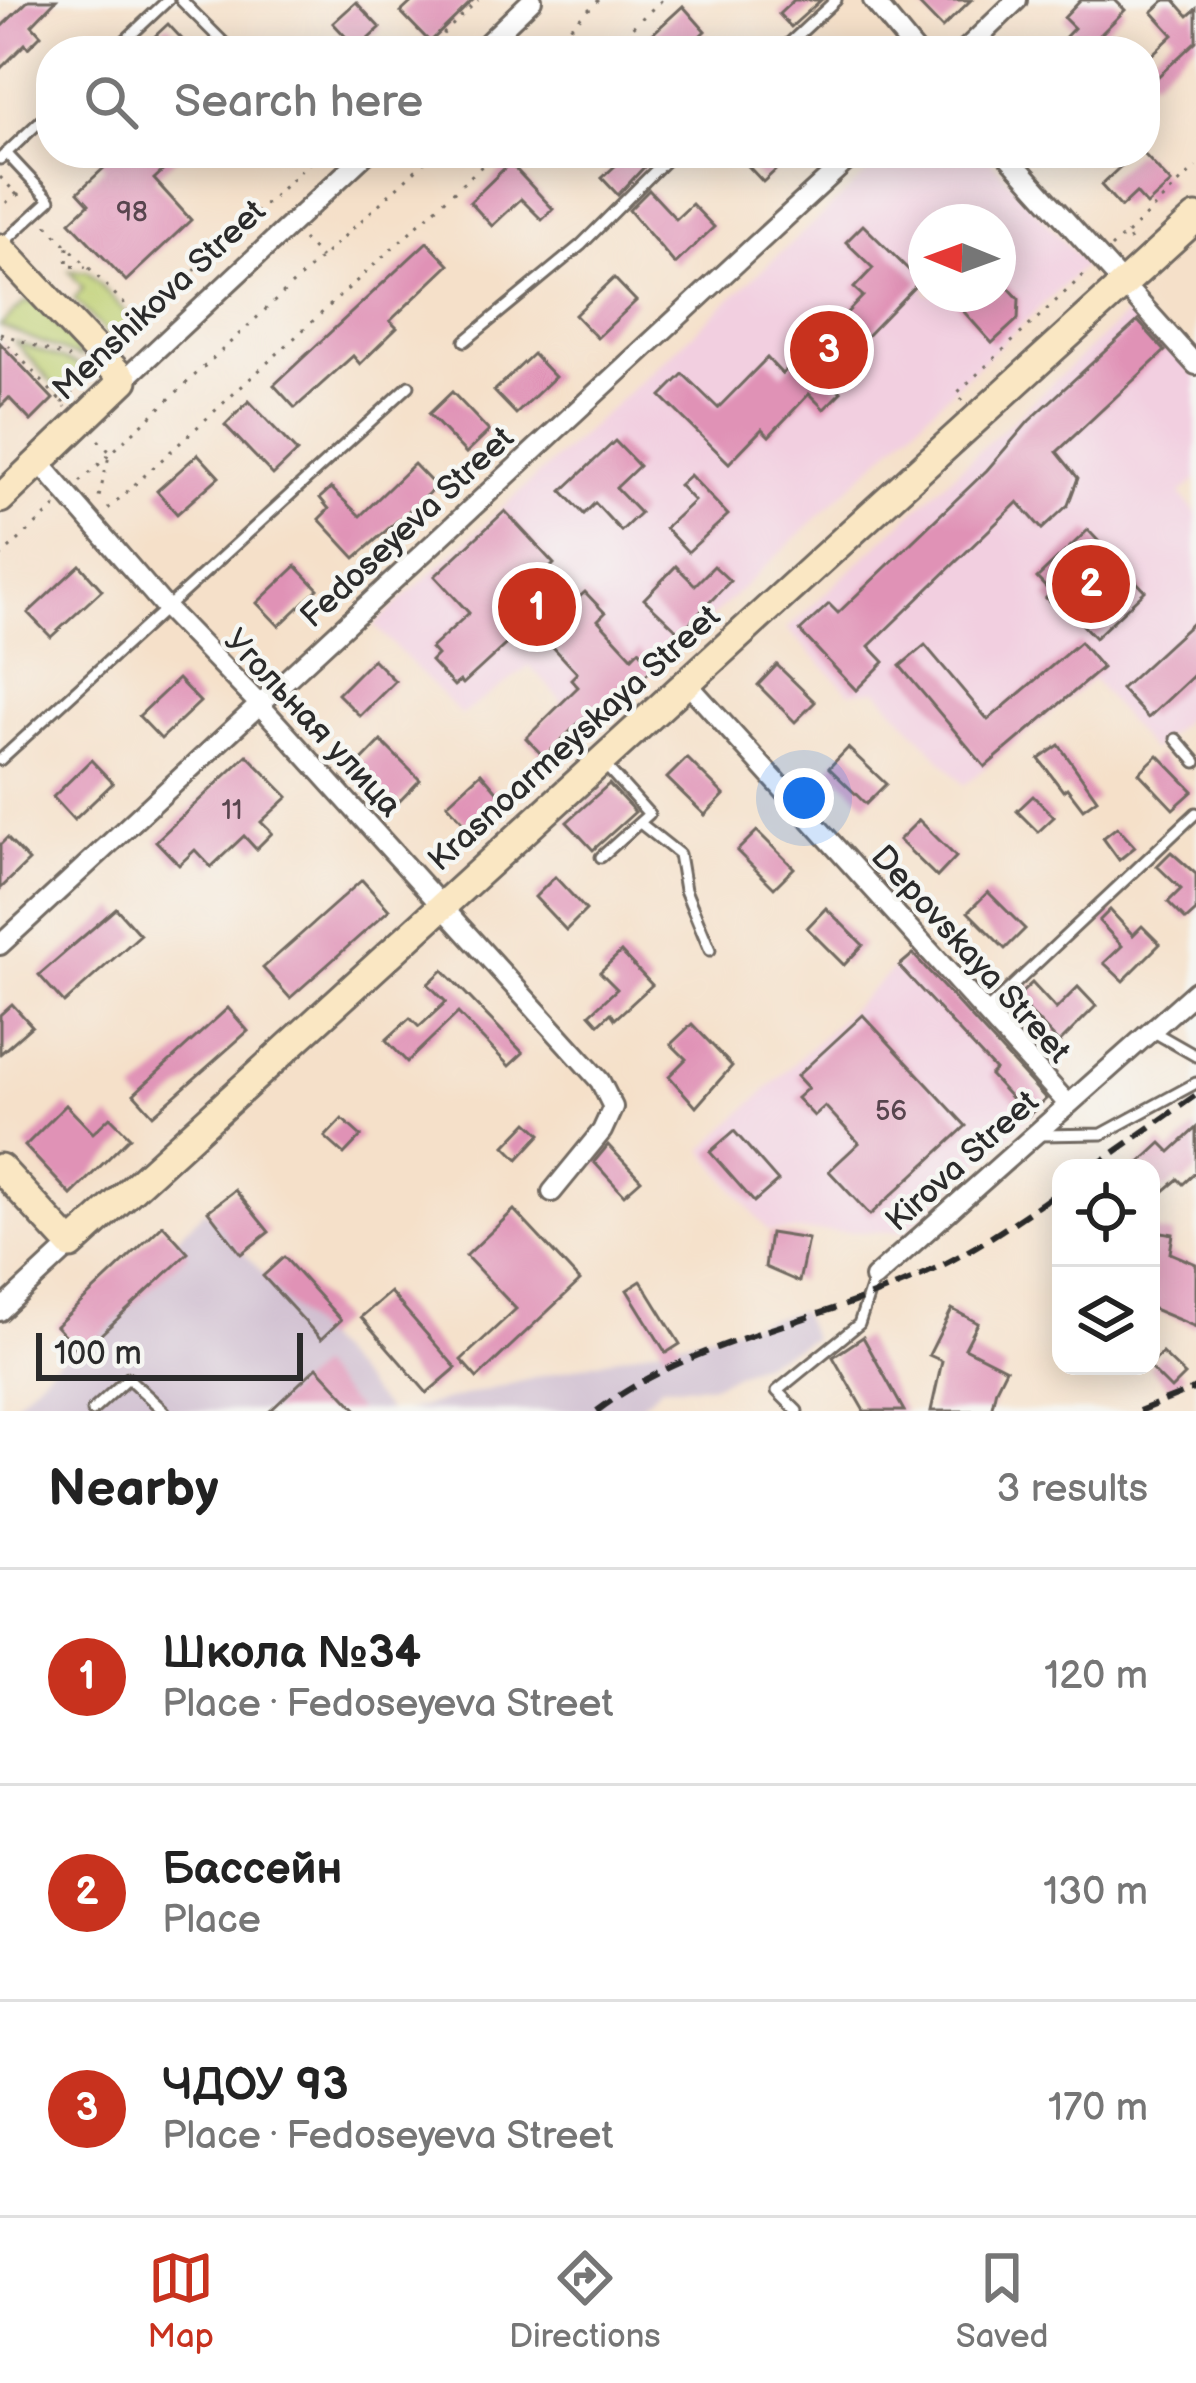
<!DOCTYPE html>
<html lang="en">
<head>
<meta charset="utf-8">
<style>
  body { margin:0; font-family:"Balsamiq Sans",sans-serif; background:#f2f2f2; color:#222 }
  .controls { position:absolute; right:36px; bottom:36px; display:grid; overflow:hidden; border-radius:24px; box-shadow:0 6px 30px #0003 }
  .controls button { width:108px; height:108px; display:grid; place-items:center; padding:0; border:0; border-bottom:3px solid #e0e0e0; background:#fff; color:#222; font:60px sans-serif }
  .compass { position:absolute; left:908px; top:204px; width:108px; height:108px; border-radius:50%; background:#fff; box-shadow:0 6px 30px #0003; rotate:271deg }
  .scale { position:absolute; left:36px; bottom:30px; width:267px; box-sizing:border-box; padding-left:12px; border:6px solid #2b2b2b; border-top:0; font-size:33px; line-height:42px; white-space:nowrap; color:#2b2b2b; -webkit-text-stroke:9px #f6f6f2; paint-order:stroke }
  .you { position:absolute; left:804px; top:798px; width:42px; height:42px; margin:-30px; border:9px solid #fff; border-radius:50%; background:#1a73e8; box-shadow:0 0 0 18px #1a73e833 }
  .badge { display:grid; place-items:center; width:78px; height:78px; border-radius:50%; background:#c8321e; color:#fff; font-size:39px; font-weight:700 }
  .pin { position:absolute; translate:-50% -50%; border:6px solid #fff; box-shadow:0 3px 12px #0006 }
  .list { margin:0; padding:0; list-style:none }
  h2 { display:flex; justify-content:space-between; align-items:center; height:156px; margin:0; padding:0 48px; font-size:51px }
  h2 small { font-size:39px; font-weight:400; color:#767676 }
  .list li { display:grid; grid-template-columns:78px 1fr auto; gap:36px; align-items:center; box-sizing:border-box; height:216px; padding:0 48px; border-top:3px solid #e0e0e0 }
  .list b { display:block; font-size:45px; white-space:nowrap }
  .list p { margin:0; font-size:39px; white-space:nowrap; color:#767676 }
  .list em { font-size:39px; font-style:normal; color:#767676 }
  .icon { flex:none; width:66px; height:66px; fill:none; stroke:currentColor; stroke-width:2; stroke-linecap:round; stroke-linejoin:round }
  .map { position:relative; flex:none; width:1196px; height:1411px; overflow:hidden }
  .search { position:absolute; background:#fff; box-shadow:0 6px 30px #0003; left:36px; right:36px; top:36px; height:132px; display:flex; align-items:center; gap:30px; box-sizing:border-box; padding:0 42px; border-radius:48px; color:#767676; font-size:45px }
  .sheet { height:804px; background:#fff }
  nav { display:flex; justify-content:space-around; align-items:center; box-sizing:border-box; height:168px; border-top:3px solid #e0e0e0; background:#fff; font-size:33px; color:#767676 }
  nav a { display:grid; justify-items:center; gap:6px }
  nav .on { color:#c8321e }
  .map>svg:first-child { display:block }
  .built { fill:#f2cfe0; fill-rule:evenodd }
  .industrial { fill:#cfbdcf }
  .green { fill:#c0d073; stroke:#767e4f; stroke-width:3 }
  .building { fill:#e092b6 }
  .lines { fill:none; stroke-linecap:round; stroke-linejoin:round }
  .lane-casing { stroke:#726a62; stroke-width:15 }
  .street-casing { stroke:#726a62; stroke-width:24 }
  .secondary-casing { stroke:#726a62; stroke-width:33 }
  .path { stroke:#726a62; stroke-width:3; stroke-dasharray:3 9; stroke-linecap:butt }
  .lane { stroke:#fff; stroke-width:9 }
  .street { stroke:#fff; stroke-width:18 }
  .secondary { stroke:#fae7c3; stroke-width:27 }
  .rail { stroke:#2b2b2b; stroke-width:6; stroke-dasharray:18 9; stroke-linecap:butt }
  .labels { text-anchor:middle; stroke-width:9; stroke-linejoin:round; paint-order:stroke }
  .number-label { font-size:27px; fill:#58454e }
  .street-label { font-size:33px; fill:#2b2b2b; stroke:#f6f6f2 }
</style>
</head>
<body>
<div class="map">
<svg width="1196" height="1411" viewBox="0 0 1196 1411">
  <rect width="100%" height="100%" fill="#f6f6f2"/>
  <filter id="ink" filterUnits="userSpaceOnUse"><feTurbulence type="fractalNoise" baseFrequency=".00833" numOctaves="2"/><feDisplacementMap in="SourceGraphic" scale="24" xChannelSelector="R" yChannelSelector="G"/><feConvolveMatrix kernelMatrix="1 2 1 2 8 2 1 2 1" color-interpolation-filters="sRGB"/></filter>
  <filter id="wash" filterUnits="userSpaceOnUse"><feTurbulence type="fractalNoise" baseFrequency=".004" numOctaves="4" result="noise"/><feDisplacementMap in="SourceGraphic" scale="48" xChannelSelector="R" yChannelSelector="G"/><feGaussianBlur stdDeviation="2.7" result="paint"/><feColorMatrix in="noise" values="0 0 0 0 0 0 0 0 0 0 0 0 0 0 0 0 0 1.4 0 .05"/><feComposite in="paint" operator="in"/></filter>
  <g filter="url(#wash)">
    <rect width="100%" height="100%" fill="#f5e0c9"/>
    <g class="built">
      <path d="M890,153H984L1085,265L590,732L530,666L461,715L374,625ZM926,222H998V294H926Z"/>
      <polygon points="1134,307 1196,376 1196,480 1180,494 1196,513 1196,709 1151,751 1093,679 964,785 877,690 849,692 787,629"/>
      <polygon points="914,949 1049,1100 905,1232 768,1231 703,1150"/>
    </g>
    <g class="industrial">
      <polygon points="205,1210 388,1411 7,1411"/>
      <polygon points="800,1311 813,1339 710,1386 662,1386 633,1411 404,1411"/>
    </g>
    <g class="green">
      <polygon points="69,271 87,271 132,319 112,339 74,299 83,288"/>
      <polygon points="25,302 36,302 76,345 81,358 0,326"/>
      <polygon points="14,341 78,365 83,375 63,395"/>
    </g>
    <g id="blocks">
      <g class="building">
        <polygon points="29,0 56,0 32,25 41,35 28,48 25,44 0,69 0,28"/>
        <polygon points="414,0 473,0 430,42 401,12"/>
        <polygon points="794,0 821,0 791,27 779,14"/>
        <polygon points="915,0 971,0 942,28"/>
        <polygon points="1081,0 1115,0 1125,10 1084,51 1052,51 1074,28 1064,18"/>
        <polygon points="1165,0 1174,0 1188,16 1196,9 1196,41 1153,81 1145,72 1145,61 1173,35 1152,12"/>
        <polygon points="356,2 380,28 357,49 333,23"/>
        <polygon points="683,6 705,31 684,51 634,51"/>
        <polygon points="168,24 193,51 139,51"/>
        <polygon points="92,153 182,153 154,179 191,220 126,281 70,222 89,204 78,192 105,167"/>
        <polygon points="629,153 635,153 646,165 618,195 602,178"/>
        <polygon points="736,153 794,153 763,182"/>
        <polygon points="1135,153 1143,153 1171,183 1147,205 1136,193 1121,207 1101,185"/>
        <polygon points="510,163 553,209 542,220 521,199 492,226 470,202"/>
        <polygon points="649,190 676,219 692,204 714,227 675,264 629,210"/>
        <polygon points="863,225 920,281 826,378 841,392 824,409 809,394 769,436 762,429 729,463 661,396 683,374 718,408 767,358 782,374 813,343 803,333 824,312 836,324 863,296 854,288 873,268 846,242"/>
        <polygon points="427,242 449,265 390,321 397,328 360,364 353,356 295,408 274,385"/>
        <polygon points="998,276 1019,299 1018,319 992,343 948,294 998,294"/>
        <polygon points="614,278 636,301 597,338 575,315"/>
        <polygon points="1138,321 1165,351 1057,452 1078,478 1068,505 1042,529 1018,502 869,646 884,662 856,690 800,631 829,604 838,613 987,470 1029,421"/>
        <polygon points="0,343 53,399 31,421 9,398 0,407"/>
        <polygon points="533,354 555,377 516,414 494,391"/>
        <polygon points="452,392 489,431 466,453 429,414"/>
        <polygon points="249,401 297,452 273,475 225,425"/>
        <polygon points="615,441 639,466 616,488 640,513 621,531 595,503 584,514 562,491"/>
        <polygon points="198,454 219,477 177,514 157,491"/>
        <polygon points="414,464 436,487 355,558 319,519 329,509 320,498 331,488 360,516"/>
        <polygon points="690,475 728,515 688,552 665,528 694,501 679,485"/>
        <polygon points="505,511 554,564 548,570 576,600 585,592 605,613 598,620 632,657 639,650 654,667 604,714 596,706 544,757 526,738 578,687 571,679 577,673 530,622 463,684 460,681 454,686 431,661 437,655 431,648 469,613 435,576"/>
        <polygon points="1088,530 1145,591 1095,638 1064,605 1058,610 1046,598 1051,593 1037,578"/>
        <polygon points="80,565 102,590 51,637 28,613"/>
        <polygon points="296,566 318,589 279,626 257,603"/>
        <polygon points="676,566 695,585 714,566 730,581 680,633 644,599"/>
        <polygon points="1196,620 1196,673 1148,718 1121,689"/>
        <polygon points="1080,642 1102,668 985,767 900,666 925,645 988,720"/>
        <polygon points="373,659 395,681 360,716 338,694"/>
        <polygon points="777,665 815,702 795,722 758,685"/>
        <polygon points="178,679 200,702 161,739 139,716"/>
        <polygon points="381,741 420,780 390,811 351,772"/>
        <polygon points="1059,745 1097,799 1083,809 1067,788 1063,791 1039,759"/>
        <polygon points="848,748 886,784 866,804 829,768"/>
        <polygon points="247,755 288,797 261,822 272,833 256,849 244,836 211,867 195,850 179,865 156,841"/>
        <polygon points="1158,755 1193,791 1173,809 1139,773"/>
        <polygon points="687,758 724,795 705,815 667,778"/>
        <polygon points="91,760 113,783 74,820 53,797"/>
        <polygon points="481,773 501,796 468,827 447,804"/>
        <polygon points="609,784 635,812 593,850 567,822"/>
        <polygon points="1033,796 1054,817 1038,832 1017,811"/>
        <polygon points="919,820 956,857 937,877 899,840"/>
        <polygon points="1117,827 1135,847 1119,860 1103,838"/>
        <polygon points="757,831 794,868 774,888 737,851"/>
        <polygon points="7,838 29,861 0,889 0,845"/>
        <polygon points="1171,852 1196,874 1196,911 1186,920 1168,902 1181,889 1157,866"/>
        <polygon points="555,877 586,910 566,930 535,897"/>
        <polygon points="362,880 389,910 290,998 263,968"/>
        <polygon points="988,892 1025,929 1005,949 968,912"/>
        <polygon points="116,908 140,935 64,1003 39,975"/>
        <polygon points="826,908 863,945 844,965 807,928"/>
        <polygon points="1110,910 1133,935 1142,926 1160,944 1123,981 1104,963 1122,946 1099,921"/>
        <polygon points="621,952 652,985 615,1019 611,1013 599,1024 590,1014 617,989 600,972"/>
        <polygon points="913,954 1046,1099 1028,1116 990,1075 995,1070 899,966"/>
        <polygon points="443,970 523,1053 509,1066 458,1013 407,1062 386,1040 410,1018 419,1027 446,1002 428,984"/>
        <polygon points="1032,983 1056,1009 1078,987 1096,1006 1059,1043 1016,998"/>
        <polygon points="12,1004 32,1026 0,1054 0,1015"/>
        <polygon points="228,1008 248,1031 153,1115 134,1094"/>
        <polygon points="863,1015 966,1126 870,1215 829,1171 859,1143 825,1106 814,1116 797,1098 808,1088 797,1076"/>
        <polygon points="692,1024 732,1066 696,1107 669,1076 686,1059 671,1044"/>
        <polygon points="66,1105 93,1133 110,1117 130,1137 71,1195 25,1146"/>
        <polygon points="342,1119 361,1136 344,1154 325,1137"/>
        <polygon points="528,1122 541,1134 518,1159 505,1146"/>
        <polygon points="1196,1128 1196,1172 1183,1184 1178,1179 1164,1191 1151,1177 1151,1168 1134,1168 1161,1143 1170,1152"/>
        <polygon points="734,1131 778,1181 754,1202 710,1152"/>
        <polygon points="608,1145 641,1180 624,1195 594,1162"/>
        <polygon points="235,1190 269,1232 241,1254 208,1211"/>
        <polygon points="514,1210 580,1281 477,1378 461,1360 516,1309 466,1256"/>
        <polygon points="163,1225 188,1253 81,1353 56,1326"/>
        <polygon points="1151,1230 1173,1234 1170,1253 1196,1264 1196,1327 1151,1308"/>
        <polygon points="770,1233 808,1239 799,1282 765,1267"/>
        <polygon points="284,1257 341,1320 321,1339 263,1276"/>
        <polygon points="641,1281 680,1344 666,1353 627,1290"/>
        <polygon points="390,1292 456,1368 427,1393 361,1317"/>
        <polygon points="952,1309 978,1323 965,1348 1006,1369 996,1389 991,1411 931,1411 942,1361 929,1355"/>
        <polygon points="863,1337 904,1411 864,1411 833,1357"/>
        <polygon points="1162,1353 1185,1375 1171,1389 1149,1367"/>
        <polygon points="317,1367 358,1411 270,1411"/>
      </g>
    </g>
  </g>
  <g filter="url(#ink)">
    <use href="#blocks" fill-opacity="0" stroke="#726a62" stroke-width="3"/>
    <g class="lines">
      <defs>
        <g id="lane">
          <polyline points="181,0 232,51"/>
          <polyline points="114,51 168,0"/>
          <polyline points="781,51 836,0"/>
          <polyline points="0,159 51,111"/>
          <polyline points="3,243 50,200 6,153"/>
          <polyline points="465,341 581,245 673,153"/>
          <polyline points="1176,739 1196,762"/>
          <polyline points="0,760 409,386"/>
          <polyline points="640,823 679,854 685,890 710,950"/>
          <polyline points="601,857 649,814 604,764"/>
          <polyline points="985,1012 1196,813"/>
          <polyline points="1154,1032 1196,1056"/>
          <polyline points="1039,1135 1102,1134 1196,1083"/>
          <polyline points="92,1411 128,1378 164,1411"/>
          <polyline points="797,1411 777,1391 859,1324 874,1278"/>
        </g>
        <g id="street">
          <polyline points="873,0 915,51"/>
          <polyline points="479,51 532,0"/>
          <polyline points="964,51 1017,0"/>
          <polyline points="1005,153 1196,365"/>
          <polyline points="124,380 367,153"/>
          <polyline points="40,463 165,607 258,703 600,1081 613,1107 602,1131 552,1192"/>
          <polyline points="686,682 1068,1104"/>
          <polyline points="0,945 855,153"/>
          <polyline points="874,1278 1196,991"/>
          <polyline points="0,1311 71,1245"/>
        </g>
        <g id="secondary">
          <polyline points="0,248 124,380 0,499"/>
          <polyline points="0,1168 71,1245 1196,218"/>
        </g>
      </defs>
      <use href="#lane" class="lane-casing"/>
      <use href="#street" class="street-casing"/>
      <use href="#secondary" class="secondary-casing"/>
      <g class="path">
        <polyline points="522,38 535,51"/>
        <polyline points="426,51 478,0"/>
        <polyline points="544,51 599,0"/>
        <polyline points="606,51 662,0"/>
        <polyline points="0,177 24,201"/>
        <polyline points="6,203 21,189"/>
        <polyline points="47,225 141,321 120,343"/>
        <polyline points="1127,234 1196,167"/>
        <polyline points="303,239 321,258"/>
        <polyline points="68,247 67,266 86,267"/>
        <polyline points="1111,248 1125,235 1135,245"/>
        <polyline points="142,320 320,153"/>
        <polyline points="0,333 69,358"/>
        <polyline points="0,336 66,407"/>
        <polyline points="963,401 957,393 1088,271"/>
        <polyline points="62,403 88,376"/>
        <polyline points="98,440 110,452 98,501"/>
        <polyline points="80,482 434,153"/>
        <polyline points="108,509 496,153"/>
        <polyline points="0,557 56,506"/>
      </g>
      <use href="#lane" class="lane"/>
      <use href="#street" class="street"/>
      <use href="#secondary" class="secondary"/>
      <g class="rail">
        <polyline points="1092,1168 1196,1095"/>
        <path d="M597,1411C689,1341 807,1325 911,1280C963,1258 1014,1223 1061,1190"/>
        <polyline points="1139,1411 1196,1388"/>
      </g>
    </g>
  </g>
  <g class="labels">
    <g class="number-label">
      <text x="132" y="221">98</text>
      <text x="232" y="819">11</text>
      <text x="891" y="1120">56</text>
    </g>
    <g class="street-label">
      <text transform="translate(158 299) rotate(-43)" y="12">Menshikova Street</text>
      <text transform="translate(406 526) rotate(-43)" y="12">Fedoseyeva Street</text>
      <text transform="translate(314 722) rotate(47)" y="12">Угольная улица</text>
      <text transform="translate(573 737) rotate(-42)" y="12">Krasnoarmeyskaya Street</text>
      <text transform="translate(972 953) rotate(48)" y="12">Depovskaya Street</text>
      <text transform="translate(961 1160) rotate(-42)" y="12">Kirova Street</text>
    </g>
  </g>
</svg>
<div class="controls">
<button><svg class="icon" aria-label="locate" viewBox="0 0 24 24"><circle cx="12" cy="12" r="6"/><path d="M12 2v4M12 18v4M2 12h4M18 12h4"/></svg></button>
<button><svg class="icon" aria-label="layers" viewBox="0 0 24 24"><path d="M12 4l9 5-9 5-9-5zM3 14l9 5 9-5"/></svg></button>
</div>
<svg class="compass" viewBox="-18 -18 36 36"><path d="M0-13l5 13h-10z" fill="#e53935"/><path d="M0 13l5-13h-10z" fill="#767676"/></svg>
<div class="scale">100 m</div>
<div class="you"></div>
<div class="pin badge" style="left:537px;top:607px">1</div>
<div class="pin badge" style="left:1091px;top:584px">2</div>
<div class="pin badge" style="left:829px;top:350px">3</div>
<div class="search"><svg class="icon" aria-label="search" viewBox="0 0 24 24"><circle cx="10" cy="10" r="6"/><path d="M15 15l6 6"/></svg>Search here</div>
</div>
<section class="sheet">
<h2>Nearby<small>3 results</small></h2>
<ul class="list">
<li><span class="badge">1</span><div><b>Школа №34</b><p>Place · Fedoseyeva Street</p></div><em>120 m</em></li>
<li><span class="badge">2</span><div><b>Бассейн</b><p>Place</p></div><em>130 m</em></li>
<li><span class="badge">3</span><div><b>ЧДОУ 93</b><p>Place · Fedoseyeva Street</p></div><em>170 m</em></li>
</ul>
</section>
<nav>
<a class="on"><svg class="icon" aria-label="map" viewBox="0 0 24 24"><path d="M3 6l6-2 6 2 6-2v14l-6 2-6-2-6 2zM9 4v14M15 6v14"/></svg>Map</a>
<a><svg class="icon" aria-label="directions" viewBox="0 0 24 24"><path d="M12 3l9 9-9 9-9-9zM9 14v-3h6M13 9l2 2-2 2"/></svg>Directions</a>
<a><svg class="icon" aria-label="saved" viewBox="0 0 24 24"><path d="M7 4h10v16l-5-4-5 4z"/></svg>Saved</a>
</nav>
</body>
</html>
